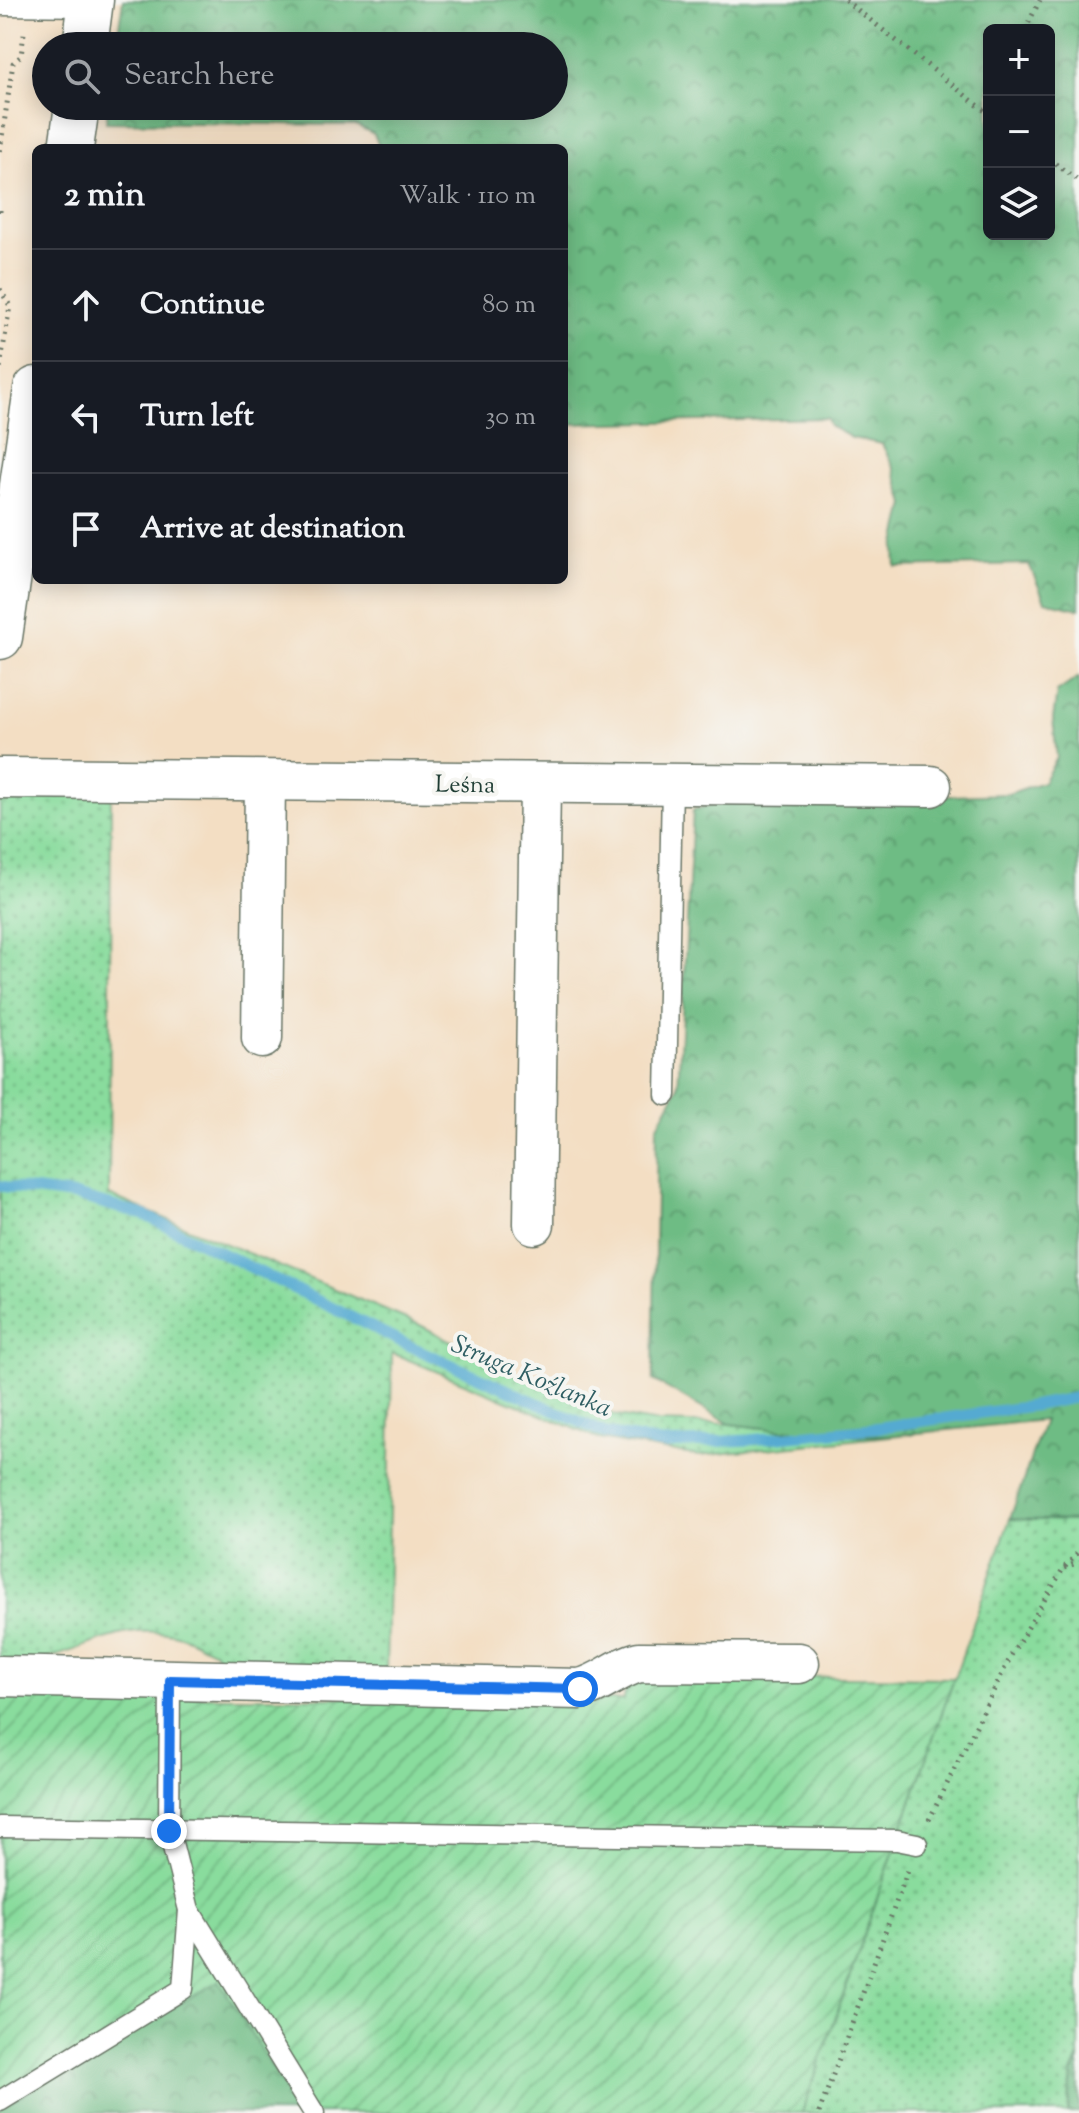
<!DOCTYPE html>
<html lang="en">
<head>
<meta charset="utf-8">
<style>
  body { margin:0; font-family:"Sorts Mill Goudy",serif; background:#242831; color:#f1f3f6 }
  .controls { position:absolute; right:24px; top:24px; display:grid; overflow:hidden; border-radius:12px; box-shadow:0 4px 20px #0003 }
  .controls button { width:72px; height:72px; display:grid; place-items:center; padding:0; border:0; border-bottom:2px solid #363941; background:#171b24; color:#f1f3f6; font:40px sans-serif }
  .stop { position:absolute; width:24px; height:24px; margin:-18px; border:6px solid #1a73e8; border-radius:50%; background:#fff }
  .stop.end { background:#1a73e8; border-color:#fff; box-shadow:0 2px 8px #0008 }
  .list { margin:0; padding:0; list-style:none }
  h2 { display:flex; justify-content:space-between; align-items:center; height:104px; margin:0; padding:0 32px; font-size:34px }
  h2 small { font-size:26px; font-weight:400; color:#9ea1a6 }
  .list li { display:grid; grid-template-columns:52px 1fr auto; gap:24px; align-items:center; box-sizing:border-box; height:112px; padding:0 32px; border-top:2px solid #363941 }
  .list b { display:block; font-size:30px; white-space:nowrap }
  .list em { font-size:26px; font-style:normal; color:#9ea1a6 }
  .icon { flex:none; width:44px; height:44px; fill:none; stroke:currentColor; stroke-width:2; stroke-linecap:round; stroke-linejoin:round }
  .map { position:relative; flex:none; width:1079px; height:2113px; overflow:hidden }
  .search { position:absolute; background:#171b24; box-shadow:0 4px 20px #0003; left:32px; top:32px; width:536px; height:88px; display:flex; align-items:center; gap:20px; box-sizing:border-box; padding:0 28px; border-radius:44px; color:#9ea1a6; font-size:30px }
  .panel { position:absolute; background:#171b24; box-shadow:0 4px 20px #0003; left:32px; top:144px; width:536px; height:440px; border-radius:12px }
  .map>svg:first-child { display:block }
  .grass { fill:url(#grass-dots); stroke:#548c68; stroke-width:2 }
  .forest { fill:url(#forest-crowns); stroke:#467c5c; stroke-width:2; fill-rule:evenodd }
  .garden { fill:url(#garden-furrows); stroke:#548c68; stroke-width:2 }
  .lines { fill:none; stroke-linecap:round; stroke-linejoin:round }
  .stream { stroke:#55aad1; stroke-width:11 }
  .lane-casing { stroke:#697566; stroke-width:23 }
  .street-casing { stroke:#697566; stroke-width:43 }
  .secondary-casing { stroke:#697566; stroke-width:47 }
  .path { stroke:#697566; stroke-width:5; stroke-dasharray:2 6; stroke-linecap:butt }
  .lane { stroke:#fff; stroke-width:20 }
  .street { stroke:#fff; stroke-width:40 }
  .secondary { stroke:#fff; stroke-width:44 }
  .route { stroke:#1a73e8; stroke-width:10 }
  .labels { text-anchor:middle; stroke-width:8; stroke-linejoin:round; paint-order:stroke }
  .street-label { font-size:24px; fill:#1f3d34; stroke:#f6f6f2 }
  .water-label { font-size:26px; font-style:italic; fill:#2f5e63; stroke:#f6f6f2 }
</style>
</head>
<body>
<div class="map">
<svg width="1079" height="2113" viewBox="0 0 1079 2113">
  <defs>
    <pattern id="grass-dots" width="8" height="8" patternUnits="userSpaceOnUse" patternTransform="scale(2)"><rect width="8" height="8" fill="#89dc9d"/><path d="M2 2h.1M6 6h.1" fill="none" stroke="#6fb481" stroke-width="1.8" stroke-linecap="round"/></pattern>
    <pattern id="forest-crowns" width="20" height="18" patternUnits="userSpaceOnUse" patternTransform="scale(2)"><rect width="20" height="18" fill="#6ebc84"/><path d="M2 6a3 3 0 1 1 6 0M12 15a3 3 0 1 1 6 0" fill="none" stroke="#5a9a6d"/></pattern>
    <pattern id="garden-furrows" width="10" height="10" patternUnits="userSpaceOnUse" patternTransform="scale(2)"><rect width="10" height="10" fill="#89dc9d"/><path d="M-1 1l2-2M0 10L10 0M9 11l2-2" fill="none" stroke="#6fb481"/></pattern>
  </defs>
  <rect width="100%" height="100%" fill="#f6f6f2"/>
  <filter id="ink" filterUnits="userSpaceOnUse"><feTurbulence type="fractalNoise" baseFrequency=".0125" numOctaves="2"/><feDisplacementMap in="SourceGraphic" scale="16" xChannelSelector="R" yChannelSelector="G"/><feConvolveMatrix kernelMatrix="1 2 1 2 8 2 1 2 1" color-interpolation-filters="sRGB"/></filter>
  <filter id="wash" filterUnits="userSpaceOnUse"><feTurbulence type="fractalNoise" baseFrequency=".006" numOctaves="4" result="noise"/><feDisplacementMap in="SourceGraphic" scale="32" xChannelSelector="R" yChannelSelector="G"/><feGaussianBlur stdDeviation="1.8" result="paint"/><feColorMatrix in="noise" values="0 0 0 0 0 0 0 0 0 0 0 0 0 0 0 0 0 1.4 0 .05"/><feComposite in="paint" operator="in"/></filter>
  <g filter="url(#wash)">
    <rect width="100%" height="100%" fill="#f3dec3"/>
    <g class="grass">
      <path d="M111,793L109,1195L418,1324L517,1375L617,1416L653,1422L730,1424L833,1436L899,1435L699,1456L600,1439L392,1353L386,1672L222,1671L215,1652C204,1647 192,1640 181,1636C124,1620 89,1650 37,1661C25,1664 12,1663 0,1663V796Z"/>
      <polygon points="1010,1519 1079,1521 1079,2057 1072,2074 1068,2113 802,2113"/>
    </g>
    <g class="forest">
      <path d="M123,0H1079V609L1045,601L1029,564L896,567L895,548L905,504L894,468L882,444L852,438L830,426L827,418L564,424V148H380L374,134L356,125L106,122L108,106H554V46H116ZM1049,30V234H989V30Z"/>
      <polygon points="1079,677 1079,1521 1010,1519 1044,1420 899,1435 833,1436 730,1424 653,1380 657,1127 678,1088 693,810 715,804 1008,794 1043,782 1057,758 1053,719 1057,692"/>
      <polygon points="219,1980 300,2113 0,2113 0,2108"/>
      <polygon points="1079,2057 1079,2113 1068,2113 1072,2074"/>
    </g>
    <polygon class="garden" points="626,1675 954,1678 802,2113 300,2113 219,1981 0,2108 0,1695 624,1700"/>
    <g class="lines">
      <polyline class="stream" points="0,1186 77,1196 144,1215 410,1346 605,1433 665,1444 749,1440 874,1428 1031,1406 1079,1397"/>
    </g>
  </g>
  <g filter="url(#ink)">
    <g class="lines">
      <defs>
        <g id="lane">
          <polyline points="0,5 90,6"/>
          <polyline points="666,1095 672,785"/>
          <polyline points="0,1827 897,1840 917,1844"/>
          <polyline points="189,1910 314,2113"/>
          <polyline points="0,2101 183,1989 189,1910 169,1831 170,1680"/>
        </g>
        <g id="street">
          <polyline points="0,778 931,786"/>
          <polyline points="262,1038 265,781"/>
          <polyline points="534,1224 540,784"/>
          <path d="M0,1676L580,1689C604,1683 614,1669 639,1662L799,1663"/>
        </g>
        <g id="secondary">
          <polyline points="85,46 91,0"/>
          <polyline points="71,148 77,106"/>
          <polyline points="0,637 36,389"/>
        </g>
      </defs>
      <use href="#lane" class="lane-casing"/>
      <use href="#street" class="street-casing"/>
      <use href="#secondary" class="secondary-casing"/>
      <g class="path">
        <polyline points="845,0 989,114"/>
        <polyline points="1025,30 1040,0"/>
        <polyline points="0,151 13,63 21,56 24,33"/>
        <polyline points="1049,159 1079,181"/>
        <polyline points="0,210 0,213"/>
        <polyline points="0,289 10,306 0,368"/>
        <polyline points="1064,1568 1079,1562"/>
        <polyline points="929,1820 1012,1654 1063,1569 1079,1551"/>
        <polyline points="819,2113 908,1870"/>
      </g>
      <use href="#lane" class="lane"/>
      <use href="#street" class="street"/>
      <use href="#secondary" class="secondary"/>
    </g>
  </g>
  <g class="lines" filter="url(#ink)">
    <polyline class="route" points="169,1831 170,1680 580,1689"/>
  </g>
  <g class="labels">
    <g class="street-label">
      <text transform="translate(465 784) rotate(1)" y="8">Leśna</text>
    </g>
    <g class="water-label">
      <text transform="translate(532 1375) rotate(23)" y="9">Struga Koźlanka</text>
    </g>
  </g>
</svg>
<div class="controls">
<button>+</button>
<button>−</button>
<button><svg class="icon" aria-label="layers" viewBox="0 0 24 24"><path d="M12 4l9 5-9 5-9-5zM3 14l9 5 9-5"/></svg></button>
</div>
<div class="stop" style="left:580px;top:1689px"></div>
<div class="stop end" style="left:169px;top:1831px"></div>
<div class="search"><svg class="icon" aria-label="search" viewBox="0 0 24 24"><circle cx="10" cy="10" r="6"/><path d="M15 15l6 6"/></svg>Search here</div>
<section class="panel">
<h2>2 min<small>Walk · 110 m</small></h2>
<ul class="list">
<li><svg class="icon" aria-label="ahead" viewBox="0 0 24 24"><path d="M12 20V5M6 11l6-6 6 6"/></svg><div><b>Continue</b></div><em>80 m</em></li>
<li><svg class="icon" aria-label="left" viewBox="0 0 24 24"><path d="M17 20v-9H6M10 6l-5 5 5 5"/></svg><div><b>Turn left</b></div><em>30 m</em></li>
<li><svg class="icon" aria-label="arrive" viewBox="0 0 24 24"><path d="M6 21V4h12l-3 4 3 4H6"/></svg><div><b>Arrive at destination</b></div></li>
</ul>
</section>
</div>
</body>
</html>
